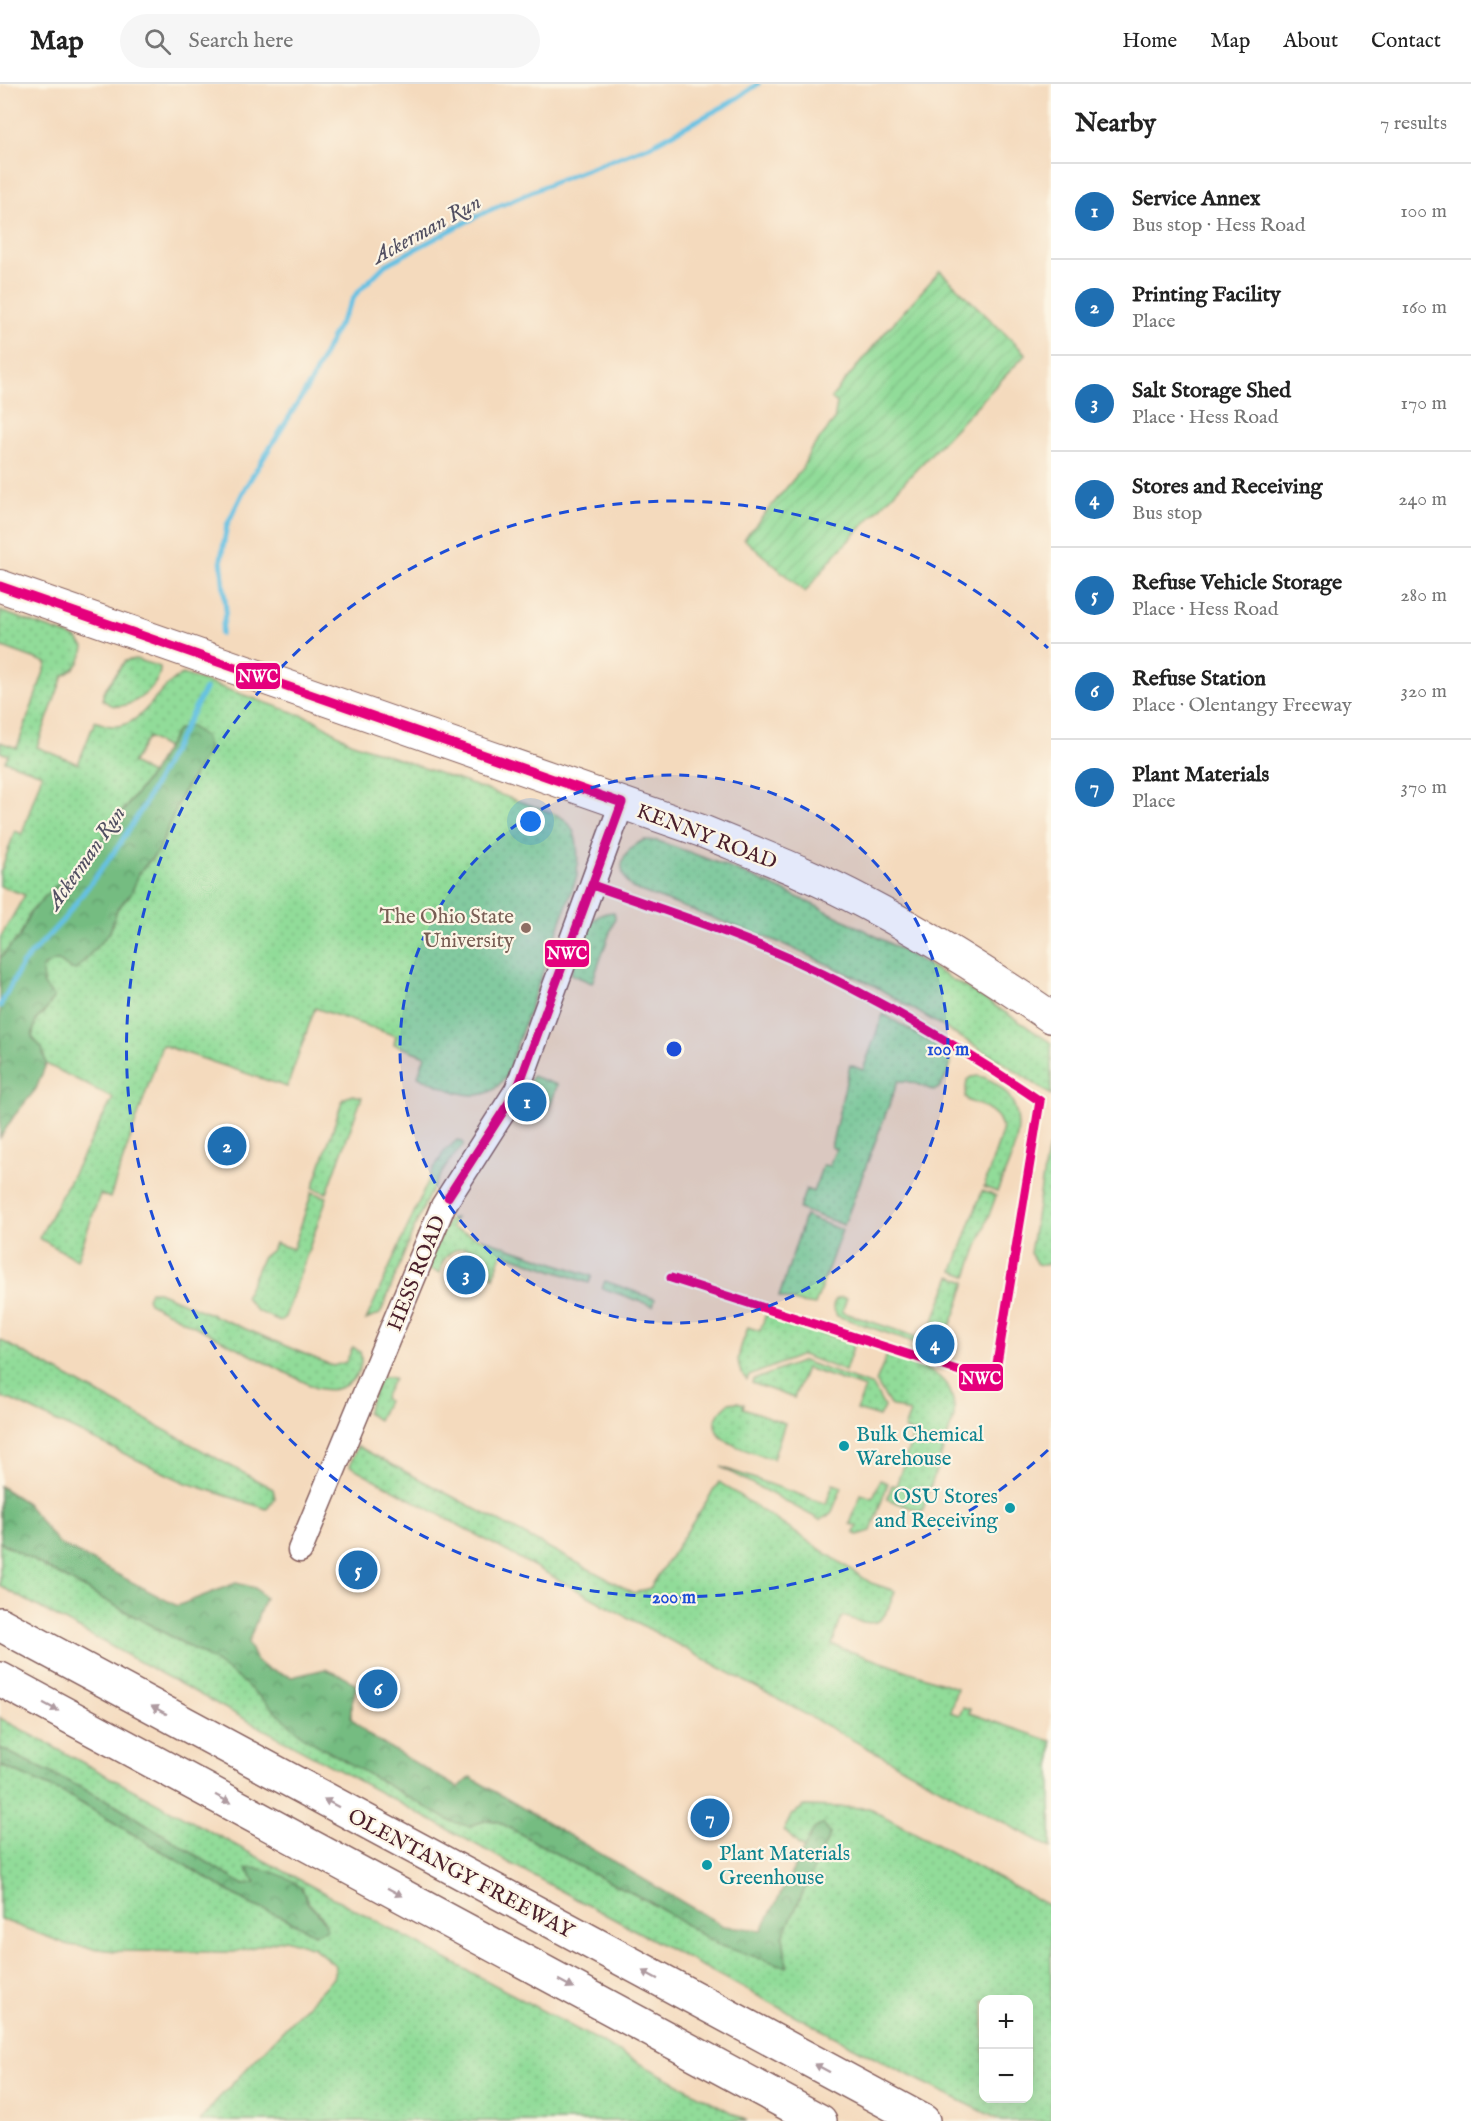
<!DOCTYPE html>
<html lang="en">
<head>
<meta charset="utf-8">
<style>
  body { margin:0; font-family:"IM FELL English",serif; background:#f6f6f6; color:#222 }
  .controls { position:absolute; right:18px; bottom:18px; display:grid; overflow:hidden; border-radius:12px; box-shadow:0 6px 24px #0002 }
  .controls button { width:54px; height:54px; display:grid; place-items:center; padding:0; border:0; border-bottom:2px solid #e0e0e0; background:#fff; color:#222; font:30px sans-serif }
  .you { position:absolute; left:531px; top:738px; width:21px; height:21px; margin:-15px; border:4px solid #fff; border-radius:50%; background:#1a73e8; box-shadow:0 0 0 9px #1a73e833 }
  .badge { display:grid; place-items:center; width:39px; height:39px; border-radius:50%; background:#1f6fb2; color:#fff; font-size:20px; font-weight:700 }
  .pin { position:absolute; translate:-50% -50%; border:3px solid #fff; box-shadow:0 2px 6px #0006 }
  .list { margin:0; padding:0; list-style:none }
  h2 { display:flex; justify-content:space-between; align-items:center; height:78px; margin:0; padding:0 24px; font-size:26px }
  h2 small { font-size:20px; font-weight:400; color:#767676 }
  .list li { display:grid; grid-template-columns:39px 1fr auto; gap:18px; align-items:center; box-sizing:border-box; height:96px; padding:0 24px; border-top:2px solid #e0e0e0 }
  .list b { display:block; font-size:22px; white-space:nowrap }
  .list p { margin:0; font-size:20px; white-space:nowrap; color:#767676 }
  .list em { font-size:20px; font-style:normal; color:#767676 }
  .icon { flex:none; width:33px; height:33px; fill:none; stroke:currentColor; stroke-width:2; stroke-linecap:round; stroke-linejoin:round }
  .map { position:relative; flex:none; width:1051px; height:2037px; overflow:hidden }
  header { display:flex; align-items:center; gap:36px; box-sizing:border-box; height:84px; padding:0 30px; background:#fff; border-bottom:2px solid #e0e0e0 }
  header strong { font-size:28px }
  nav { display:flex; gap:33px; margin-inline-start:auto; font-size:21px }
  .search { width:420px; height:54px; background:#f6f6f6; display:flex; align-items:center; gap:15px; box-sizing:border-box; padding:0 21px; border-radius:33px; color:#767676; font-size:22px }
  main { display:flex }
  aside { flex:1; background:#fff }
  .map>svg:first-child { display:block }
  .grass { fill:url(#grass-dots); stroke:#6e7e62; stroke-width:1.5; fill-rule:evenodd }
  .forest { fill:url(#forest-crowns); stroke:#5f6e56; stroke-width:1.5 }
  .garden { fill:url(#garden-furrows); stroke:#6e7e62; stroke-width:1.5 }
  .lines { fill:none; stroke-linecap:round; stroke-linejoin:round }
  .stream { stroke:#65c1e3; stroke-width:5 }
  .minor-casing { stroke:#86605e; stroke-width:27 }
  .major-casing { stroke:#86605e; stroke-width:34 }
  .highway-casing { stroke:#86605e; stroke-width:36 }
  .minor { stroke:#fff; stroke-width:24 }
  .major { stroke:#fff; stroke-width:32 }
  .highway { stroke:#fff; stroke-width:33 }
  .bus-1-casing { stroke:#fcf5e5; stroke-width:14 }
  .bus-1 { stroke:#e5007d; stroke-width:9 }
  .oneway { fill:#ae9aa0 }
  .ring { fill:none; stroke:#1d4ed8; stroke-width:3; stroke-dasharray:10 8 }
  .education-dot { fill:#8d6e63; stroke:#fcf5e5; stroke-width:2 }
  .culture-dot { fill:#0f9aa8; stroke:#fcf5e5; stroke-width:2 }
  .labels { text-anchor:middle; stroke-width:4.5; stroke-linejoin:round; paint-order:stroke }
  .street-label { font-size:21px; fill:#4a1f2b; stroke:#fcf5e5 }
  .education-label { font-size:21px; fill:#785e54; stroke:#fcf5e5; text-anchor:end }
  .culture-label { font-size:21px; fill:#0d838f; stroke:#fcf5e5; text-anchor:start }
  .water-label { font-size:22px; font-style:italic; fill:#525062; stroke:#fcf5e5 }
  .centre { fill:#1d4ed8; stroke:#fcf5e5; stroke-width:3 }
  .ring-label { font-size:18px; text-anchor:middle; font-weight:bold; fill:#1d4ed8; stroke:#fcf5e5; stroke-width:4.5; stroke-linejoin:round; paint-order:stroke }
  .line-badge { stroke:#fcf5e5; stroke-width:2 }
  .badge-label { font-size:16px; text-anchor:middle; font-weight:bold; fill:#fff }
</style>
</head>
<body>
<header>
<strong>Map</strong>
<div class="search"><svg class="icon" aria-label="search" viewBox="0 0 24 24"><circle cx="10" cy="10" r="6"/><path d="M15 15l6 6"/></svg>Search here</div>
<nav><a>Home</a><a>Map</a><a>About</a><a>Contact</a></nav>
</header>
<main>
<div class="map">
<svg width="1051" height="2037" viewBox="0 0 1051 2037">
  <defs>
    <pattern id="grass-dots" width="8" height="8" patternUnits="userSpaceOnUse" patternTransform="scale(1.5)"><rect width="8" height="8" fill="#91dc99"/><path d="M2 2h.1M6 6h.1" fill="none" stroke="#7fbc84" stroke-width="1.8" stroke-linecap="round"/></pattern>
    <pattern id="forest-crowns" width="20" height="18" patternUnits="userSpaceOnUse" patternTransform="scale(1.5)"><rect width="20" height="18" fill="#74bc81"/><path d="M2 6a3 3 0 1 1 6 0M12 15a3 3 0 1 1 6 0" fill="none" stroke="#61986a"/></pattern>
    <pattern id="garden-furrows" width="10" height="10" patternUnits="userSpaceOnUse" patternTransform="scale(1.5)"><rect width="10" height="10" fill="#91dc99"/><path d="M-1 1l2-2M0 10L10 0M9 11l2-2" fill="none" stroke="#7fbc84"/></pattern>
  </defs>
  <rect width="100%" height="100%" fill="#fcf5e5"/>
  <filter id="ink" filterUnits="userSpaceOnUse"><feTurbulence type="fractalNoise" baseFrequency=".0167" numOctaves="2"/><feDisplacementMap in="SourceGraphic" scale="12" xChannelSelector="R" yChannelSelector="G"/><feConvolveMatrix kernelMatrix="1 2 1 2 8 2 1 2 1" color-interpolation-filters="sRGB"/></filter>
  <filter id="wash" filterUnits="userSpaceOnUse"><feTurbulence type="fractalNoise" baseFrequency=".008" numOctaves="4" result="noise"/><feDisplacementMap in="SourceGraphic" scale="24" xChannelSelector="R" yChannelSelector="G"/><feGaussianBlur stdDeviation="1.35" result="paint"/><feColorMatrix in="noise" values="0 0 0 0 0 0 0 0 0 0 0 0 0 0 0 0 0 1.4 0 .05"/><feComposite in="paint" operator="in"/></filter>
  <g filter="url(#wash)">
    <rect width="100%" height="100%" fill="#f4dabd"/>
    <g class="grass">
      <path d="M0,527L76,554L84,563C82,579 76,584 63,592L37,663L78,680L95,637C100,639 107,642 113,642C143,644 158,601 183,590L313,635L350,658L544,726C552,729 560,731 566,737C580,749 578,775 577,792L505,994C501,998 496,1005 491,1007C469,1019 439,1001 418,992L425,972L394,960L396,952L315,924L287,1003L162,961L110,1114L100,1110L77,1176L39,1154L113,1014L46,980L42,964L32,953L36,936L47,925L42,884C56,875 58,873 70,885L110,848L117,825L131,810L139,789L159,766L181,712L208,666L190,642L178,646L167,664L148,653L132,679L151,690L87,774L51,806L30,829L20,852L0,874V854L25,811L0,802V789L15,747L22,750L42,690L5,677L8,671L0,668V658L17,664L47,579L0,562Z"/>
      <path d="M136,575L160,583C161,601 134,624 116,622C111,622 107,619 103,616V608L125,577Z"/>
      <path d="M644,756L658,757C798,805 929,875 1051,959V1011L1004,979L873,901L781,859L632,804C614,785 622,766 644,756Z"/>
      <path d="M614,828L615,834L592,899L571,890C578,867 582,829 614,828Z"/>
      <path d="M883,930L945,967L951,980C934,1027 932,995 898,997L844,1141L799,1125L806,1105L813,1108L823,1081L829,1082L836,1065L831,1063L850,981L863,986Z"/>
      <path d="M532,992L557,1001C553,1014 551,1028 537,1033V1036L523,1027L520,1021Z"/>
      <path d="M979,992C990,994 999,1001 1006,1009C1032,1038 1009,1078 997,1108L984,1103L1002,1048C1002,1028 984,1022 968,1017L965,1013L967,996L971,993Z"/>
      <polygon points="352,1011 362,1013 327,1109 313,1104 343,1015"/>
      <path d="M457,1056L463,1058V1062C425,1099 402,1180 380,1230L366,1236L433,1086L444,1068Z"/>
      <polygon points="1051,1060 1051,1180 1043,1181 1037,1180 1030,1169 1047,1068"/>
      <polygon points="982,1107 996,1112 967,1192 953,1187"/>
      <polygon points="312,1108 327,1113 285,1233 280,1237 257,1227 245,1213 262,1174 273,1165 275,1159 293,1165"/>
      <polygon points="805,1132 842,1146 815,1221 801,1219 779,1213"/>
      <path d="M455,1134L451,1144L592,1192L589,1199L502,1169L494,1193H492C491,1156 443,1154 440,1189L425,1184L449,1135Z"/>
      <path d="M951,1192L966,1198C958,1219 951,1260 925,1262L837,1232L833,1223C834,1215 839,1212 847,1214L842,1228L926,1256Z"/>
      <polygon points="605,1197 655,1215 653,1222 602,1204"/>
      <path d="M150,1207H156L333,1282L346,1278L353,1263L360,1268C365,1284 353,1301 336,1305C330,1307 322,1305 316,1304L149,1219L147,1214Z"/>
      <path d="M766,1230L854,1260L845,1287L802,1271L749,1292L747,1296C730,1279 742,1263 748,1243L760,1247Z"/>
      <polygon points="0,1256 273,1405 275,1414 267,1425 184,1398 11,1316 0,1314"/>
      <path d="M887,1271C921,1283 957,1288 954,1333L922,1428L887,1415L892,1401L896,1402L914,1349L904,1345L910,1329L890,1321L876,1298Z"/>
      <polygon points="803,1277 873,1302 884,1323 879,1333 857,1326 865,1304 806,1284 794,1314 752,1299 753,1296"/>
      <polygon points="386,1293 394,1294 384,1314 387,1317 378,1336 366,1329 380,1294"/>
      <path d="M737,1318L744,1320L743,1324L785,1339L773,1375C748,1367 688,1353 729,1319Z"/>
      <path d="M357,1362L634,1509L650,1504L719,1398L871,1499L895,1507C882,1544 878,1543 842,1532L832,1561L957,1604L950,1628L959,1631L963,1623L970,1625L969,1629L1051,1657V1764L350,1382Z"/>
      <polygon points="721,1383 826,1420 833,1400 842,1403 831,1430 820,1436"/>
      <polygon points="880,1396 888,1399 871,1447 858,1451 854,1449 857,1442 850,1440 861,1410 873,1414"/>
      <path d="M0,1458L208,1573L468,1742L489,1736L499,1738L593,1790L648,1817L718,1861L787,1882L783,1852L830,1750L823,1740L815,1745L804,1766L784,1746L792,1730L805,1722L869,1724L1051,1823V2037H1002L886,1980L578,1816L0,1502ZM984,1916H1028V2014H984Z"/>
      <polygon points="0,1634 747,2037 200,2037 216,2017 333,1894 336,1882 314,1864 285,1855 234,1868 115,1867 69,1861 0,1835 0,1681 66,1710 252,1821 285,1834 314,1850 324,1835 308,1818 302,1804 257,1799 243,1801 116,1721 0,1664"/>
    </g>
    <g class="forest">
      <path d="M190,642L205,653L209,666L181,712L159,766L139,789L131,810L117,825L110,848L76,886C57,884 67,868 42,884L43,900L54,913L47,925L36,936L32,953L42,964L46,980L36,1005L14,1032L0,1054V874L20,852L30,829L51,806L87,774L118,734L151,690L177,646Z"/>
      <polygon points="0,1402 26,1419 58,1459 177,1522 236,1499 255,1504 265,1514 248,1559 255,1575 267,1585 292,1593 325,1585 345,1593 357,1602 351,1621 351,1634 368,1651 458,1704 470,1693 723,1842 762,1846 814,1745 823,1740 830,1750 783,1852 787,1883 718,1861 648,1817 593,1790 499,1738 489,1736 468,1742 450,1737 305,1654 242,1597 208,1573 0,1458"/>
      <path d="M0,1664L116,1721L243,1801L256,1798L246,1785C259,1781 290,1793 299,1802C304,1807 305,1814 308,1819C316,1829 324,1832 327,1845L314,1850L285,1834L252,1821L66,1710L0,1681Z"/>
    </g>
    <polygon class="garden" points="940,187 1026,270 834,472 805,508 744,455 802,385 810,367 834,337 837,319 831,314 887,246"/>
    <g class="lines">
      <g class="stream">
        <polyline points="221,550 226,526 221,475 227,441 245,404 312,296 333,251 356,210 385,181 485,128 554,98 649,62 730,19 758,0"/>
        <polyline points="0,922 23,879 63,836 117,764 140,728 205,605"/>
      </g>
    </g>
  </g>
  <g filter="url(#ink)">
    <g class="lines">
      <defs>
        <polyline id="minor" points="300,1466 443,1122 517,1006 622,719"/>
        <path id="major" d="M0,502L702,747C757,770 813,791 865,819C930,853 991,892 1051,933"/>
        <g id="highway">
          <polyline points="0,1540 923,2037"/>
          <polyline points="0,1595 820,2037"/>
        </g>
      </defs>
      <use href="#minor" class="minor-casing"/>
      <use href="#major" class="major-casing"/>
      <use href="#highway" class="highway-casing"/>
      <use href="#minor" class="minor"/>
      <use href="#major" class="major"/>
      <use href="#highway" class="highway"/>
      <defs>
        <g id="bus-1">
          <polyline points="0,502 622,719 517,1006 448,1113"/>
          <path d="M592,801C658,824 725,846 789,874C878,914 960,963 1040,1017L994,1298L671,1194"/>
        </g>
      </defs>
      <use href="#bus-1" class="bus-1-casing"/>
      <use href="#bus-1" class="bus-1"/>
    </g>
    <defs><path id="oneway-solid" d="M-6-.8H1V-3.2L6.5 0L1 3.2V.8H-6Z" transform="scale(1.5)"/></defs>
    <g class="oneway">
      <use href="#oneway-solid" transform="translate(51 1623) rotate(28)"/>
      <use href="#oneway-solid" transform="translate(159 1626) rotate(-152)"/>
      <use href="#oneway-solid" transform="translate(223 1715) rotate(28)"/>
      <use href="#oneway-solid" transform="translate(331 1719) rotate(-152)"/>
      <use href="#oneway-solid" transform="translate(395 1808) rotate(28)"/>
      <use href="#oneway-solid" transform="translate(650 1891) rotate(-152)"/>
      <use href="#oneway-solid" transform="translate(566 1900) rotate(28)"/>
      <use href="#oneway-solid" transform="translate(822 1984) rotate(-152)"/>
    </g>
  </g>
  <circle cx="674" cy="965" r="274" fill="#1d4ed8" fill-opacity=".12"/>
  <g class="ring">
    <circle cx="674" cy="965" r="274"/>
    <path d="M1048 1366A548 548 0 1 1 1048 564"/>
  </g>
  <circle class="education-dot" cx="526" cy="844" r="6"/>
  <g class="culture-dot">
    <circle cx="844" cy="1362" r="6"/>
    <circle cx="1010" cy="1424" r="6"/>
    <circle cx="707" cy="1781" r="6"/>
  </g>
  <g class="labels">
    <g class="street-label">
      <text transform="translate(707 752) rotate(21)" y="7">KENNY ROAD</text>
      <text transform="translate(416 1189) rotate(-68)" y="7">HESS ROAD</text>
      <text transform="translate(461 1789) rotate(28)" y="7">OLENTANGY FREEWAY</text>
    </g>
    <g class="education-label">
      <text x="514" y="839">The Ohio State<tspan x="514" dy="24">University</tspan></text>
    </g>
    <g class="culture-label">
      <text x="856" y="1357">Bulk Chemical<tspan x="856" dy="24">Warehouse</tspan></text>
      <text x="998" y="1419" text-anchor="end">OSU Stores<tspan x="998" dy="24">and Receiving</tspan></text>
      <text x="719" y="1776">Plant Materials<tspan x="719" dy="24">Greenhouse</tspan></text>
    </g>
    <g class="water-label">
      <text transform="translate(426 144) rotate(-29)" y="8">Ackerman Run</text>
      <text transform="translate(85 773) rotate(-55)" y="8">Ackerman Run</text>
    </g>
  </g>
  <circle cx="674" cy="965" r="9" class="centre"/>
  <g class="ring-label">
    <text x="948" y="971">100 m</text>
    <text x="674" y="1519">200 m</text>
  </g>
  <g class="line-badge">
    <rect x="235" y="578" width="46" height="28" rx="6" fill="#e5007d"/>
    <rect x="544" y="855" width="46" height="29" rx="6" fill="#e5007d"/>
    <rect x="958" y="1279" width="46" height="29" rx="6" fill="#e5007d"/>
  </g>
  <g class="badge-label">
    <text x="258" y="598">NWC</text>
    <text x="567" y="875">NWC</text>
    <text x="981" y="1300">NWC</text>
  </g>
</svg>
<div class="controls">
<button>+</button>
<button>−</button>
</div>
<div class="you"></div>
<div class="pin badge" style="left:527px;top:1018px">1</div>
<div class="pin badge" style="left:227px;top:1062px">2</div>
<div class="pin badge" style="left:466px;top:1191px">3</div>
<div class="pin badge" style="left:935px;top:1260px">4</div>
<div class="pin badge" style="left:358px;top:1486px">5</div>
<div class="pin badge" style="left:378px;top:1605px">6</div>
<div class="pin badge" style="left:710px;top:1734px">7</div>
</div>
<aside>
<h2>Nearby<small>7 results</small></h2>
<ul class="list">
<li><span class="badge">1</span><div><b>Service Annex</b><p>Bus stop · Hess Road</p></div><em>100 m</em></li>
<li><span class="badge">2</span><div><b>Printing Facility</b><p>Place</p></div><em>160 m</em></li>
<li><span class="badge">3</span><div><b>Salt Storage Shed</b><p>Place · Hess Road</p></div><em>170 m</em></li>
<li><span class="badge">4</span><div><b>Stores and Receiving</b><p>Bus stop</p></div><em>240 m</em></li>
<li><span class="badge">5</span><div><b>Refuse Vehicle Storage</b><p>Place · Hess Road</p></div><em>280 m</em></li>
<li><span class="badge">6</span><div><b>Refuse Station</b><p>Place · Olentangy Freeway</p></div><em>320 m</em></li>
<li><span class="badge">7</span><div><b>Plant Materials</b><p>Place</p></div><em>370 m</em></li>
</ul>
</aside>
</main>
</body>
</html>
